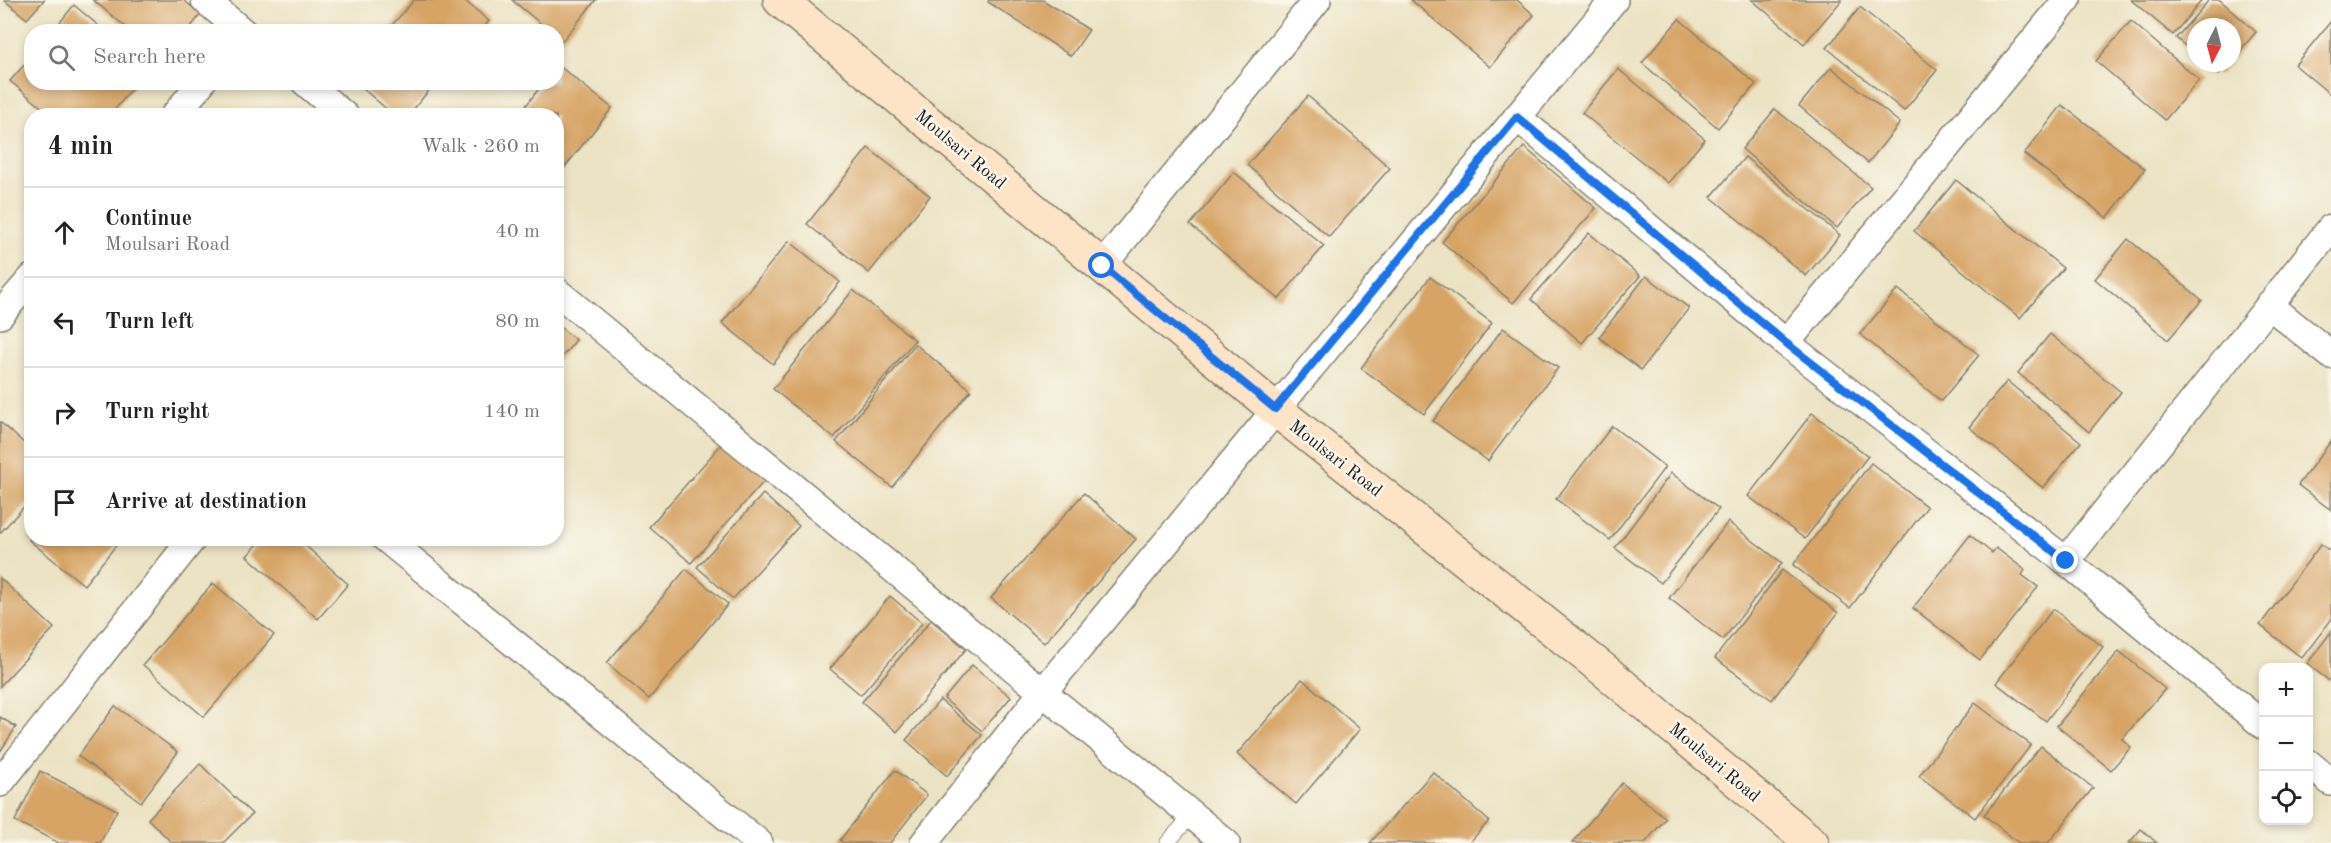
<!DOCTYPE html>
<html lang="en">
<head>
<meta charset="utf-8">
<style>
  body { margin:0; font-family:"Old Standard TT",serif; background:#f6f6f6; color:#222 }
  .controls { position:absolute; right:18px; bottom:18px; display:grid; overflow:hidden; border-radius:12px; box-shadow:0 3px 9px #0003 }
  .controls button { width:54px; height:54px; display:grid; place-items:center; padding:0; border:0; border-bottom:2px solid #e0e0e0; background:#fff; color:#222; font:30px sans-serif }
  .compass { position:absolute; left:2187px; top:18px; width:54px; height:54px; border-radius:50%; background:#fff; box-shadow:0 3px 9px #0003; rotate:186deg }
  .stop { position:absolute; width:18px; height:18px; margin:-14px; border:4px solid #1a73e8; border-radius:50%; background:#fff }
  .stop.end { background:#1a73e8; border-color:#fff; box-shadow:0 2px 6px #0008 }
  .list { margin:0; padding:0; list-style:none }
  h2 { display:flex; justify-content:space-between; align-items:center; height:78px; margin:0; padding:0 24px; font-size:26px }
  h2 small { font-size:20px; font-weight:400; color:#767676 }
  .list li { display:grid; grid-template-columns:39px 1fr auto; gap:18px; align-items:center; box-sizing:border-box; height:90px; padding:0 24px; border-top:2px solid #e0e0e0 }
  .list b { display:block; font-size:22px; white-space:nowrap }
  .list p { margin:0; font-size:20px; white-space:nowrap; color:#767676 }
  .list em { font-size:20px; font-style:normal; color:#767676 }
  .icon { flex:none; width:33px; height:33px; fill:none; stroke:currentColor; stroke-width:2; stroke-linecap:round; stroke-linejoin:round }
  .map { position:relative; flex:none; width:2331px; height:843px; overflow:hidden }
  .search { position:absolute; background:#fff; box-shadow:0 3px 9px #0003; left:24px; top:24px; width:540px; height:66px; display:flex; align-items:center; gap:15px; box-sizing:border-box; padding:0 21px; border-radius:24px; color:#767676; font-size:22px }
  .panel { position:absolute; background:#fff; box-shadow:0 3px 9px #0003; left:24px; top:108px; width:540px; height:438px; border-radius:24px }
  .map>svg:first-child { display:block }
  .building { fill:#d7a466 }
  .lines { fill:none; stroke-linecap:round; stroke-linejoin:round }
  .lane-casing { stroke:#848070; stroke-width:16 }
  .street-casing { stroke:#848070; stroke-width:30 }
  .secondary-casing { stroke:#848070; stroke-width:36 }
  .lane { stroke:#fff; stroke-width:14 }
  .street { stroke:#fff; stroke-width:27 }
  .secondary { stroke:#fee4c6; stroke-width:33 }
  .route { stroke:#1a73e8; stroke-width:8 }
  .labels { text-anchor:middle; stroke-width:5; stroke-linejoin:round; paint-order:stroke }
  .street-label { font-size:18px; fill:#1c1c1c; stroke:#fbf7ec }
</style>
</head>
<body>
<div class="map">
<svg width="2331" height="843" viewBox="0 0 2331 843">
  <rect width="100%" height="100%" fill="#fbf7ec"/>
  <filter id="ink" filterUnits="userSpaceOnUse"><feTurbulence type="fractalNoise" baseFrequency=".0167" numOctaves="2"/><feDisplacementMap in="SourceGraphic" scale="12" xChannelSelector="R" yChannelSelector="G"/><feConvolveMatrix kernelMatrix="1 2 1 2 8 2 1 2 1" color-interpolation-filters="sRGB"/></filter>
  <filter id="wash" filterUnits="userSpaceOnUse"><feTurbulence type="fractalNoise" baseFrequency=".008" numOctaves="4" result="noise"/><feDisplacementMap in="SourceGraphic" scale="24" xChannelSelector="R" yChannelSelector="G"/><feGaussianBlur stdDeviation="1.35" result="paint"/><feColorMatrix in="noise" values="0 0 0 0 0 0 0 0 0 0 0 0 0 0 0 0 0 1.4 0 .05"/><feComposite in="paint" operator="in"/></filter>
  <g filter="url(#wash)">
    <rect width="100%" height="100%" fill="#ece3c4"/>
    <g id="blocks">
      <g class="building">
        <polygon points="4,0 44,0 27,19"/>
        <polygon points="93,0 183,0 201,14 187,32 132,32"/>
        <polygon points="414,0 464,0 489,21 480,32 386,32"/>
        <polygon points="512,0 596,0 562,41 556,36 556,32 551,32"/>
        <polygon points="989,0 1043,0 1089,30 1071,56 988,2"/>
        <polygon points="1411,0 1517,0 1534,15 1490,67"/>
        <polygon points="1752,0 1842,0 1804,44"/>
        <polygon points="2131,0 2202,0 2173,35"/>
        <polygon points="2209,0 2220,0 2256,32 2232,60 2232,27 2196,27 2196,55 2176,38"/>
        <polygon points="74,5 106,32 52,32"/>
        <polygon points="1860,7 1937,70 1904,111 1827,48"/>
        <polygon points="1679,19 1756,84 1718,128 1642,63"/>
        <polygon points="2131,21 2199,80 2165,120 2096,61"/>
        <polygon points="2331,21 2331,95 2295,65"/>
        <polygon points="32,56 32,82 137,82 110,116 52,116 10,81"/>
        <polygon points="2205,63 2229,63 2219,75"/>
        <polygon points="558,65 612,108 556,178 556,116 518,116 544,82 556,82"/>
        <polygon points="1831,67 1900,123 1868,163 1799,106"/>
        <polygon points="1618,69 1705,139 1668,183 1582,113"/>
        <polygon points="355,82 422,82 430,89 408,116 395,116"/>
        <polygon points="1308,96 1390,168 1329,237 1247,165"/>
        <polygon points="2062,105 2145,169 2107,218 2024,154"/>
        <polygon points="1775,109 1871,187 1837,228 1742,149"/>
        <polygon points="1524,147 1596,208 1513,303 1442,242"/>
        <polygon points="868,148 930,196 869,273 807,224"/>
        <polygon points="1745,157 1840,235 1806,276 1711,197"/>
        <polygon points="1234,172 1324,246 1279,299 1190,225"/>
        <polygon points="1956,180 2063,268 2020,318 1914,231"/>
        <polygon points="1589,233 1640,276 1582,343 1531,299"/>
        <polygon points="2128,239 2202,300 2168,340 2095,279"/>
        <polygon points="789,241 840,282 773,364 722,323"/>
        <polygon points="1646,276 1689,308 1641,370 1599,337"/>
        <polygon points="1430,277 1492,323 1424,414 1361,368"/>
        <polygon points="1898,289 1979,355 1941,401 1860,334"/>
        <polygon points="853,290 915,340 834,438 773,389"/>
        <polygon points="556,324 576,340 556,364"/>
        <polygon points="1503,328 1558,368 1488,461 1433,421"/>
        <polygon points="2050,334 2121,392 2089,432 2018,373"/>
        <polygon points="915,344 971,390 892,487 836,442"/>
        <polygon points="2007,381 2081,442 2043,488 1969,427"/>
        <polygon points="1812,413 1868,456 1805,539 1748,496"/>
        <polygon points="0,422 32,450 32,498 0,533"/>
        <polygon points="1612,426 1665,467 1610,540 1556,499"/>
        <polygon points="725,440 767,478 691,563 649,527"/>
        <polygon points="2331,441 2331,510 2298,485"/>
        <polygon points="1871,463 1927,507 1850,608 1793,565"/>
        <polygon points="1671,473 1719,509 1661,583 1615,548"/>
        <polygon points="1084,493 1136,539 1044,643 991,598"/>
        <polygon points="763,494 799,526 733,599 697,567"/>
        <polygon points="1728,522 1782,563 1723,640 1669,598"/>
        <polygon points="1970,535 1992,553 1996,548 2025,570 2022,575 2038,587 1980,660 1913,608"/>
        <polygon points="30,538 122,538 84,585 29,540"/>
        <polygon points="263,538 297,538 348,584 318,619 247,556"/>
        <polygon points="2321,544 2331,552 2331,620 2302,658 2260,625"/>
        <polygon points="686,569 728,604 649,699 607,663"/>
        <polygon points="1782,570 1838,613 1772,700 1715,658"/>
        <polygon points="0,578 54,628 0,686"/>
        <polygon points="213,583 274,635 204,717 143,665"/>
        <polygon points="890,596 922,623 861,695 830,669"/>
        <polygon points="2053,609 2103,647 2046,721 1996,683"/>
        <polygon points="931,620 966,649 897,732 862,702"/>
        <polygon points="2331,632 2331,682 2307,664"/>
        <polygon points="2119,651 2165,689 2122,739 2131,747 2111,770 2057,726"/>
        <polygon points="972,665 1011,697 982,731 944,699"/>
        <polygon points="1302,679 1360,729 1296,804 1237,754"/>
        <polygon points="940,700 982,735 947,776 906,740"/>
        <polygon points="1975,703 2031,745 1975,818 1919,776"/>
        <polygon points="115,706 178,752 141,802 78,756"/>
        <polygon points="0,717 16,727 0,752"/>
        <polygon points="2041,746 2093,788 2048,843 2019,843 1984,815"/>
        <polygon points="200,764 252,814 223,843 172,843 148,819"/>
        <polygon points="895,770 927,795 890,843 843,843 840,840"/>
        <polygon points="40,771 117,810 100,843 59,843 15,821"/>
        <polygon points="1433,772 1489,821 1469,843 1370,843"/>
        <polygon points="1622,783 1666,818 1645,843 1572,843"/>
        <polygon points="2141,829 2157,843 2129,843"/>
      </g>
    </g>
  </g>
  <g filter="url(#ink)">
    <use href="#blocks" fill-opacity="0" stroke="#848070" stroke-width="1.5"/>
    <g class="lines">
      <defs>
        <polyline id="lane" points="1167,843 1192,815"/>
        <g id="street">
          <polyline points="205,0 243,32"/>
          <polyline points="305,82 345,116"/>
          <polyline points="174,116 202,82"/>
          <polyline points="1517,117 1786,343 2066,561 2264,726"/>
          <polyline points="1102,266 1317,0"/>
          <polyline points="556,291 1226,843"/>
          <polyline points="2269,305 2331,355"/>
          <polyline points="0,315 32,278"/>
          <polyline points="1786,343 2067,0"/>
          <polyline points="385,538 759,843"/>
          <polyline points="2066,561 2331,228"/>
          <polyline points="2308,763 2331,782"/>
          <polyline points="0,783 193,538"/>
          <polyline points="924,843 1042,693 1614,0"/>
        </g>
        <polyline id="secondary" points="780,0 1275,409 1604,670 1812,843"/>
      </defs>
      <use href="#lane" class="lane-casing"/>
      <use href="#street" class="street-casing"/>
      <use href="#secondary" class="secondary-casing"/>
      <use href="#lane" class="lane"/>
      <use href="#street" class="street"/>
      <use href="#secondary" class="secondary"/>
    </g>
  </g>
  <g class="lines" filter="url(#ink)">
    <polyline class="route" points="1102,266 1275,409 1517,117 1786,343 2066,561"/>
  </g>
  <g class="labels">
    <g class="street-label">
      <text transform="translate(961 149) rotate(40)" y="6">Moulsari Road</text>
      <text transform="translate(1336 458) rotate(38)" y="6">Moulsari Road</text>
      <text transform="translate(1715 762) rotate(40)" y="6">Moulsari Road</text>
    </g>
  </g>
</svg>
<div class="controls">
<button>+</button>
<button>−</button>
<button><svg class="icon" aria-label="locate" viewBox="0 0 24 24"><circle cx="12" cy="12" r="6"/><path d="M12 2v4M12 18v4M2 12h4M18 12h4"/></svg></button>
</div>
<svg class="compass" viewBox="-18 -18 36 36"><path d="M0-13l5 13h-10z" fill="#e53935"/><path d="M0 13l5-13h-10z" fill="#767676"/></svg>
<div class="stop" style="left:1102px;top:266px"></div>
<div class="stop end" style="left:2066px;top:561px"></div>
<div class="search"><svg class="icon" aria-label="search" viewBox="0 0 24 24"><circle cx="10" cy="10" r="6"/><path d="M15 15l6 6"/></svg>Search here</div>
<section class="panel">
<h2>4 min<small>Walk · 260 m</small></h2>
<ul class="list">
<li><svg class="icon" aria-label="ahead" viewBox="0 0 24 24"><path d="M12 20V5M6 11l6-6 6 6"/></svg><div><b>Continue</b><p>Moulsari Road</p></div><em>40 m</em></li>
<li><svg class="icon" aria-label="left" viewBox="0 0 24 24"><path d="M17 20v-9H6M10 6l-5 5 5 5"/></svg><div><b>Turn left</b></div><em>80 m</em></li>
<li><svg class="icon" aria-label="right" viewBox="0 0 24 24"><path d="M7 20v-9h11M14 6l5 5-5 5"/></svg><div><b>Turn right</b></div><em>140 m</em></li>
<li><svg class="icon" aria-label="arrive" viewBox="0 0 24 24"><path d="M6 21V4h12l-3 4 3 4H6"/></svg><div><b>Arrive at destination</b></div></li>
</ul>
</section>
</div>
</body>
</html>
